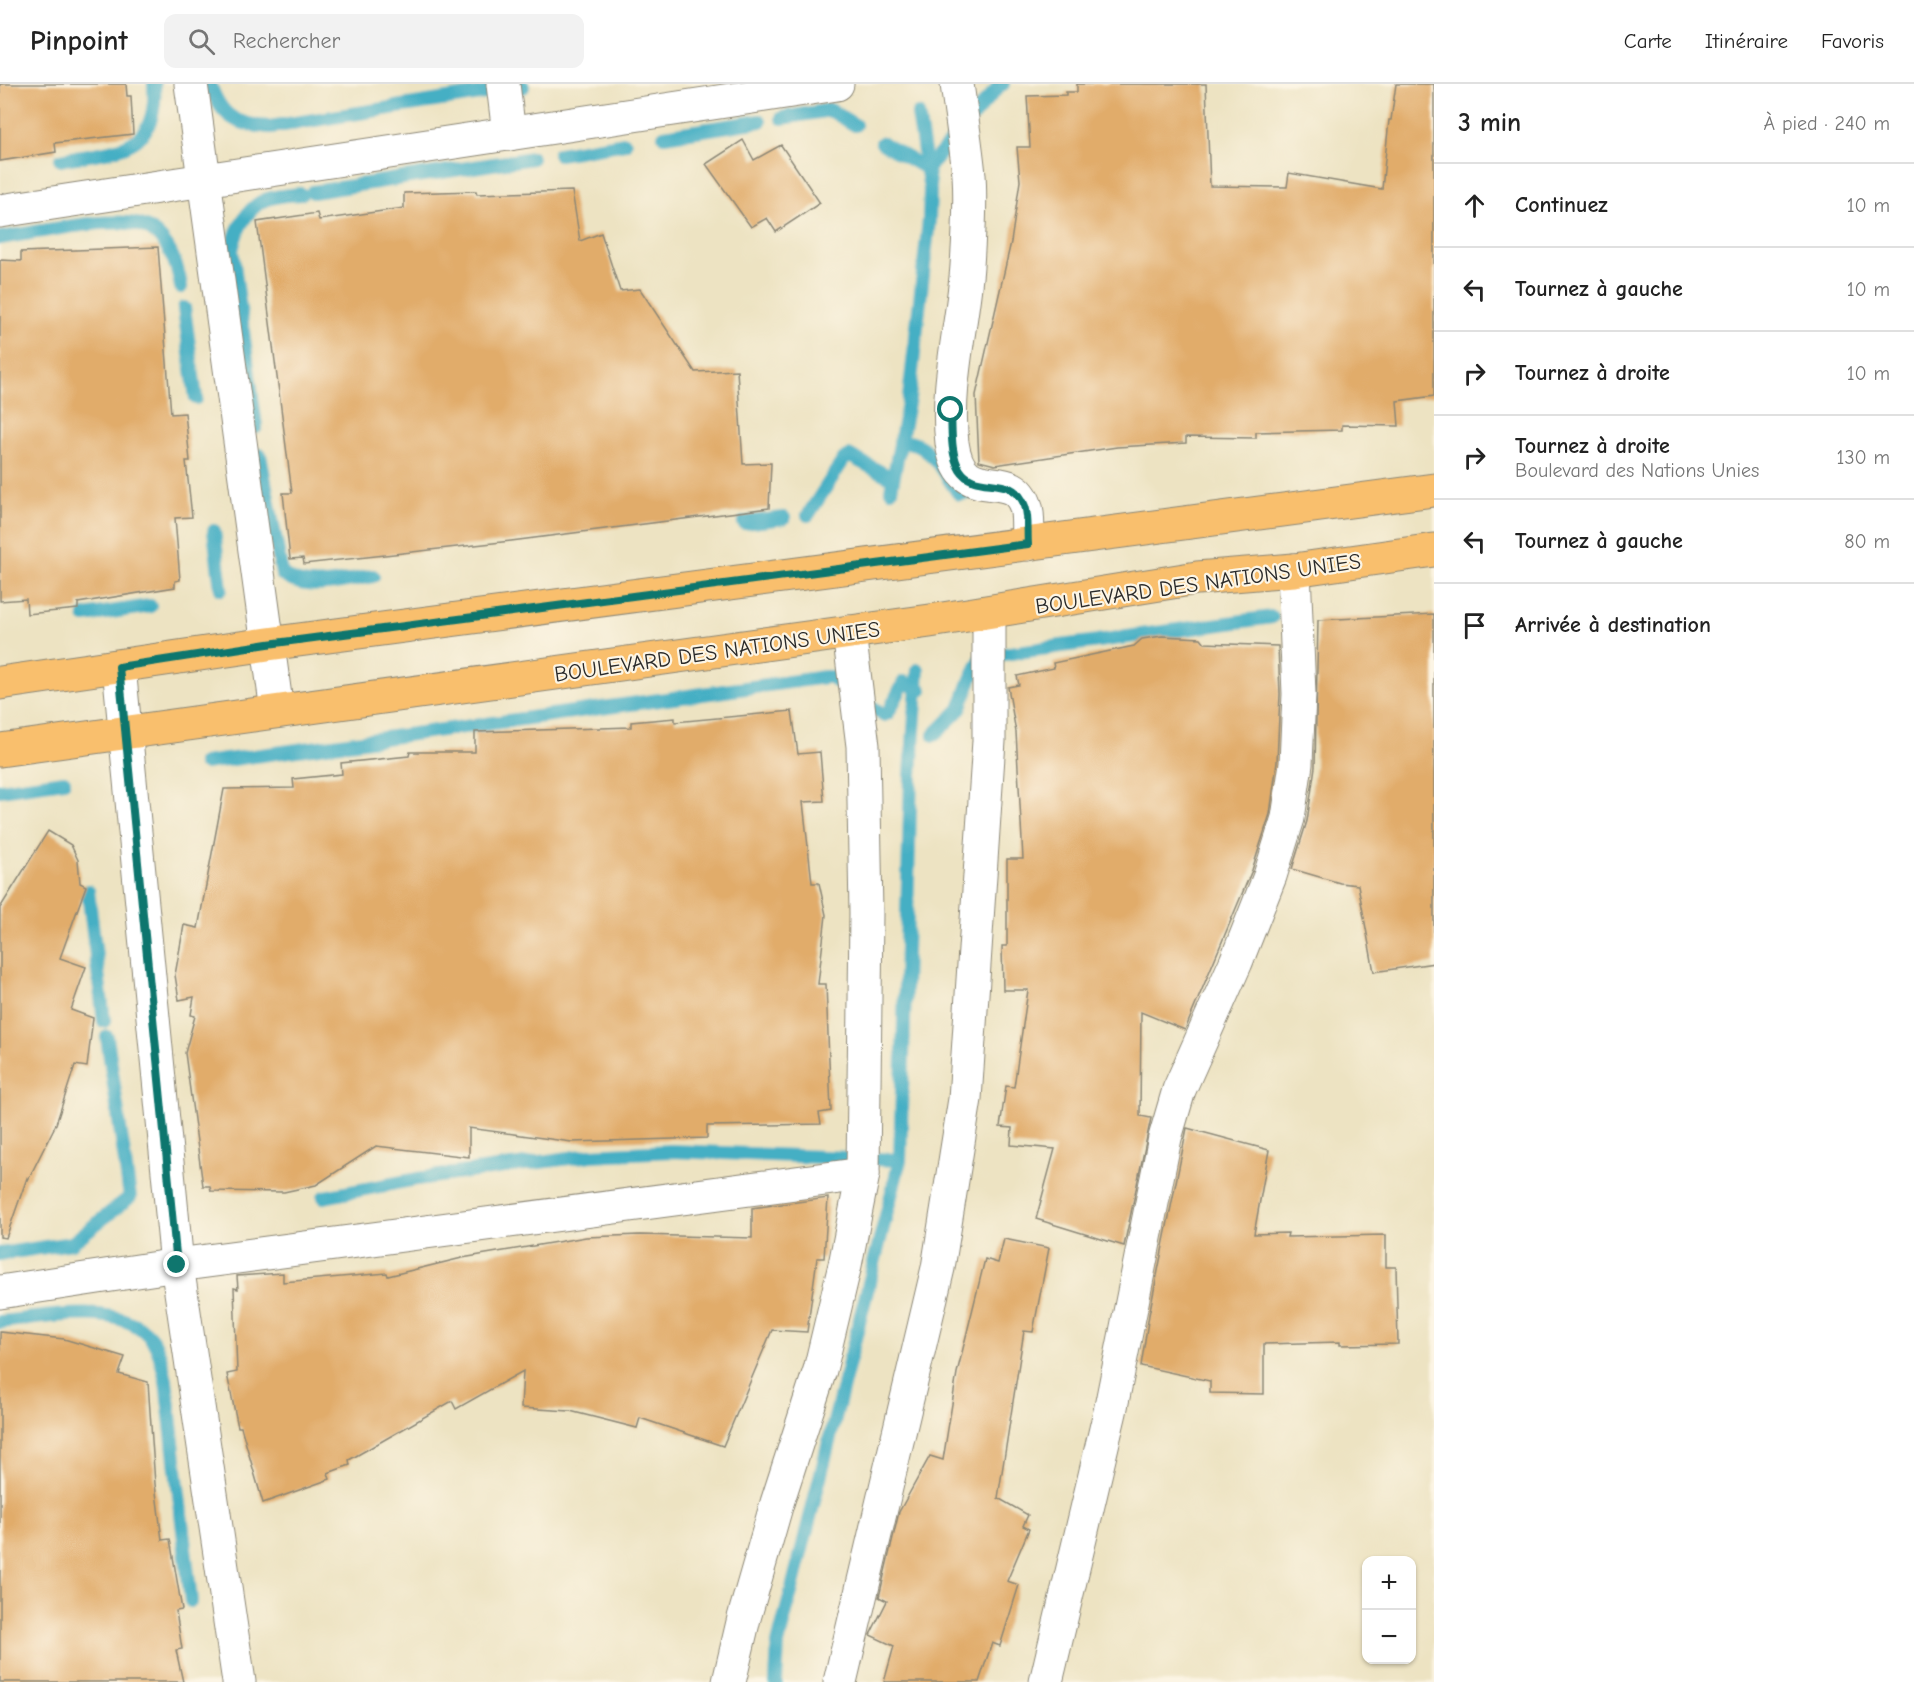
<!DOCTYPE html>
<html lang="fr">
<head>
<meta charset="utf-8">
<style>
  body { margin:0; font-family:"Comic Neue",sans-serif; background:#f2f2f2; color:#222 }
  .controls { position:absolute; right:18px; bottom:18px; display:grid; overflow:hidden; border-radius:12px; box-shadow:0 2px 4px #0004 }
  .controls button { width:54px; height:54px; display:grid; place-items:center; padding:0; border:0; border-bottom:2px solid #e0e0e0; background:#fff; color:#222; font:30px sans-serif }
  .stop { position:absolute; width:18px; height:18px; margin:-14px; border:4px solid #0f766e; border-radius:50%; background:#fff }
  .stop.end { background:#0f766e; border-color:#fff; box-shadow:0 2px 6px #0008 }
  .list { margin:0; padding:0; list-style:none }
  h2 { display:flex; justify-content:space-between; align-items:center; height:78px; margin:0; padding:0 24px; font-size:26px }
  h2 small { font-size:20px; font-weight:400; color:#767676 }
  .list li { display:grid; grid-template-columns:39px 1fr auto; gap:18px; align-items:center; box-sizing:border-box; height:84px; padding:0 24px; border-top:2px solid #e0e0e0 }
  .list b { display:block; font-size:22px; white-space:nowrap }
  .list p { margin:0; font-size:20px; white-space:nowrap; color:#767676 }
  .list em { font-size:20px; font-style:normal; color:#767676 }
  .icon { flex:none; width:33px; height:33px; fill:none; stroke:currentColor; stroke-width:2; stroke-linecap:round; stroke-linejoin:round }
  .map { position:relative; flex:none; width:1434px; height:1598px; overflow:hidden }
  header { display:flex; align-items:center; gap:36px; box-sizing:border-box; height:84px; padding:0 30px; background:#fff; border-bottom:2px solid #e0e0e0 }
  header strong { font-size:28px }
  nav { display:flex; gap:33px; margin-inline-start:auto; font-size:21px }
  .search { width:420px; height:54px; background:#f2f2f2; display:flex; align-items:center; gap:15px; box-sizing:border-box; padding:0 21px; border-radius:12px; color:#767676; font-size:22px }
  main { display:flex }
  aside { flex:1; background:#fff }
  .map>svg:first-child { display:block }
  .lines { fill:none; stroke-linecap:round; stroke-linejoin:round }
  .stream { stroke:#45afc4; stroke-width:14 }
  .building { fill:#e1ac6b }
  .street-casing { stroke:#8c8776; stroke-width:35 }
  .primary-casing { stroke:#8c8776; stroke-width:35 }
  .street { stroke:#fff; stroke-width:33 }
  .primary { stroke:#f9bf6d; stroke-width:33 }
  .route { stroke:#0f766e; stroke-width:8 }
  .labels { text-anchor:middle; stroke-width:4.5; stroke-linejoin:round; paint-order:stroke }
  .street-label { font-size:22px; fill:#2b2b2b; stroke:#fcf5e5 }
</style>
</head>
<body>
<header>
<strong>Pinpoint</strong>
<div class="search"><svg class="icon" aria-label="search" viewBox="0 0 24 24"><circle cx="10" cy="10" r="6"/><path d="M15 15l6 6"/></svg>Rechercher</div>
<nav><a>Carte</a><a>Itinéraire</a><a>Favoris</a></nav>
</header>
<main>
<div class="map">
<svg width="1434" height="1598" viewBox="0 0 1434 1598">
  <rect width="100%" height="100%" fill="#fcf5e5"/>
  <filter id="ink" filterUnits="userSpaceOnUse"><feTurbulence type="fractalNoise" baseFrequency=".0167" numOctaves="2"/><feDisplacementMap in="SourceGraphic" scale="12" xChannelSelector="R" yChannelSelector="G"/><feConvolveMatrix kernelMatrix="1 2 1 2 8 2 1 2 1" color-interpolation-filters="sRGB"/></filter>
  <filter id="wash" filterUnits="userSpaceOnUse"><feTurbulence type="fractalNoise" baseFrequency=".008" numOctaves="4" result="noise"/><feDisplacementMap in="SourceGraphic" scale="24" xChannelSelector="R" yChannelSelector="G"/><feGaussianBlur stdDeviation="1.35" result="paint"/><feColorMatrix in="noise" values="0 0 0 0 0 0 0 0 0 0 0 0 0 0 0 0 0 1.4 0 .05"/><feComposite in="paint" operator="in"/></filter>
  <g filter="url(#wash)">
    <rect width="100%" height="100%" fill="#ede3c2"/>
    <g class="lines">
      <g class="stream">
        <path d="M210,0C221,33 236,41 270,43L523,3"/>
        <polyline points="782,34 830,26 855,41"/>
        <polyline points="664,52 760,37"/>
        <polyline points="882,59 927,85 1000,1 1003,0"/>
        <polyline points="559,70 625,59"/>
        <path d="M61,76C113,65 159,71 154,0"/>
        <polyline points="313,108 532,74"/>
        <path d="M0,154C35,149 113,131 143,142C167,151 178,181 181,203"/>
        <polyline points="184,224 196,314"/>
        <path d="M256,343L232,166C236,145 249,119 271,114C281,111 291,111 301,110"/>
        <path d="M900,357C930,357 943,388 959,410L982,407"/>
        <path d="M260,371L282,490C306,510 345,496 373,492"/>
        <polyline points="891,406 909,314 929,136 930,106 918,30"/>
        <polyline points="808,431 844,375 850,372 892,394"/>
        <polyline points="744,439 784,434"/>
        <polyline points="214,447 221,505"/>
        <polyline points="85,532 150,522"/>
        <polyline points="869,621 884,631 888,629 904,598 921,606"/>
        <polyline points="934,651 960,625 971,595 982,573 1272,533"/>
        <polyline points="204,679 825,593 831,593 845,603"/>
        <polyline points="0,706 64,697"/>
        <polyline points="88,807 104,937"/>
        <polyline points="324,1113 417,1095 591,1071 671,1067 900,1076"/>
        <polyline points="0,1170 72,1159 130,1113 107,953"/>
        <path d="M0,1238C40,1234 119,1217 149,1252C160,1264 162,1281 166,1296L191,1517"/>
        <polyline points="776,1598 778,1560 900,1076 911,691 918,586"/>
      </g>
    </g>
    <g id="blocks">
      <g class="building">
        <polygon points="0,0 126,0 127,12 131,12 133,50 55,59 56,68 0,77"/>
        <polygon points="1077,0 1206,0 1210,102 1287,103 1289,89 1382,105 1389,36 1391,36 1396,0 1434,0 1434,312 1397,317 1399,342 1342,341 1342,346 1256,348 1256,354 1186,353 1186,359 1117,363 995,381 979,377 976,311 1011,158 1020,97 1017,63 1030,63 1027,12 1066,11 1066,8 1077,8"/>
        <polygon points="743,56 754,76 781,61 820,119 776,148 767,134 751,143 706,80"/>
        <polygon points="476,107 477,110 572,107 580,157 601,149 620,207 640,205 695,288 737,286 743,380 771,379 769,424 511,457 304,480 303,474 290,475 283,409 292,409 257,138 317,129 319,136 404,124 404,109"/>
        <polygon points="158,163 171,330 185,329 190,377 186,377 192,433 175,434 180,496 175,497 175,503 78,519 78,525 27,530 26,515 0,517 0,176 21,177 21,168"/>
        <polygon points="1434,530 1434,879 1374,888 1358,801 1340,799 1292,785 1307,737 1315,683 1318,536"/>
        <polygon points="1162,552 1201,554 1205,559 1278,562 1280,610 1277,678 1270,730 1252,786 1185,946 1141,928 1140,1032 1151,1034 1124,1162 1036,1135 1055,1065 1011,1061 1012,1044 1000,1043 1006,1002 1014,1003 1028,906 1003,906 1002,862 1007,862 1007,775 1023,775 1016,648 1008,603 1019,601 1017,592 1054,584 1053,579 1134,562 1142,555"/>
        <polygon points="792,627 798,670 820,668 824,717 803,718 812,799 819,799 826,831 818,900 826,900 831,1027 819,1029 821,1040 707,1042 707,1054 572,1058 469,1044 469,1073 376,1062 316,1101 284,1108 211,1107 210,1102 203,1102 185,969 195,932 191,931 194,913 179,916 175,891 184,841 198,844 224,705 294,704 293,695 342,690 341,679 409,672 410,668 475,668 475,648 631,643 631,638 675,634 675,638"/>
        <polygon points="48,747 71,761 78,776 80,799 86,802 60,874 86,883 71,926 93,934 87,983 75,981 56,1040 28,1096 27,1094 6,1154 0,1153 0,824"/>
        <polygon points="1187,1044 1269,1066 1254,1150 1288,1149 1287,1153 1386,1151 1386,1183 1396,1183 1398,1260 1340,1261 1340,1258 1264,1260 1264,1310 1210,1309 1210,1297 1141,1282 1149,1231"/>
        <polygon points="828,1114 824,1174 817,1174 807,1248 772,1246 723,1362 640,1334 637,1344 570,1327 521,1324 523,1287 456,1325 452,1317 349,1376 350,1381 328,1389 330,1395 263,1419 241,1343 238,1343 227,1290 237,1288 234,1204 238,1205 237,1192 283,1189 283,1198 387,1189 388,1192 462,1174 586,1153 640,1151 752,1154 752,1124"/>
        <polygon points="1004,1155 1049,1164 1033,1248 1024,1247 998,1414 1028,1431 1023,1442 1029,1445 1007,1497 1019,1501 1000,1562 992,1559 979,1598 884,1598 894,1562 870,1551 887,1517 879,1513 899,1428 930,1372 943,1376 957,1289 985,1175 998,1179"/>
        <polygon points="0,1248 64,1255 125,1273 119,1290 148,1298 155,1400 162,1456 170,1455 182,1526 176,1527 182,1565 176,1566 183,1598 0,1598"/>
      </g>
    </g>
  </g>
  <g filter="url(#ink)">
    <use href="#blocks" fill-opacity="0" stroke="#8c8776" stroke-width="1.5"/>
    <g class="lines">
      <defs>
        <g id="street">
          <polyline points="191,0 277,627"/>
          <polyline points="503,0 509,50"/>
          <path d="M957,0C961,30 966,60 969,91C971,120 969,152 967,182C963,238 945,303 952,359C962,426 1012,378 1026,423C1029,434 1027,449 1028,460"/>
          <polyline points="0,127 837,0"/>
          <polyline points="119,583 177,1181 239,1598"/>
          <polyline points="0,1208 177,1181 863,1090"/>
          <polyline points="729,1598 744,1534 777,1419 820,1286 845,1181 863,1090 866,829 863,662 849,548"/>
          <polyline points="840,1598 938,1184 965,1015 989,657 989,529"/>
          <polyline points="1046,1598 1110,1328 1165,1054 1179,1006 1236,878 1270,792 1288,734 1296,680 1299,610 1294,486"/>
        </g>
        <g id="primary">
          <polyline points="0,599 268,560 1434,406"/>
          <polyline points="0,666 930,537 1197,494 1294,486 1434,466"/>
        </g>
      </defs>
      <use href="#street" class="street-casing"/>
      <use href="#primary" class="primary-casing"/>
      <use href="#street" class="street"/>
      <use href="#primary" class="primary"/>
    </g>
  </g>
  <g class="lines" filter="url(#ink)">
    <path class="route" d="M177,1181L119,583L268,560L1028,460C1027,449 1029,433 1025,422C1012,387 976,411 960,386C950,370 952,345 951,326"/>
  </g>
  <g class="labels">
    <g class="street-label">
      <text transform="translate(1198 499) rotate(-8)" y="8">BOULEVARD DES NATIONS UNIES</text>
      <text transform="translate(717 567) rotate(-8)" y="8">BOULEVARD DES NATIONS UNIES</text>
    </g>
  </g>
</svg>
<div class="controls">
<button>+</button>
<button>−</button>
</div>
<div class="stop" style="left:951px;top:326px"></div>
<div class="stop end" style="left:177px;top:1181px"></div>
</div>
<aside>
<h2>3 min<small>À pied · 240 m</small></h2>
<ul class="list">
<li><svg class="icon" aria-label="ahead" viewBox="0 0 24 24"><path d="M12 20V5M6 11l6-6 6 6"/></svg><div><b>Continuez</b></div><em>10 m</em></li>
<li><svg class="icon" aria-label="left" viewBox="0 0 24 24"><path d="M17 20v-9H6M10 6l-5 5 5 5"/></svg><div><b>Tournez à gauche</b></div><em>10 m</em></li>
<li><svg class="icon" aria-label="right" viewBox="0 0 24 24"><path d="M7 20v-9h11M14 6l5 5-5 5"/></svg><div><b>Tournez à droite</b></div><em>10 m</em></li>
<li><svg class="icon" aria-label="right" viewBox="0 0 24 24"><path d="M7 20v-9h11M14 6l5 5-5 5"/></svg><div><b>Tournez à droite</b><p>Boulevard des Nations Unies</p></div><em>130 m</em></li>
<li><svg class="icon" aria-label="left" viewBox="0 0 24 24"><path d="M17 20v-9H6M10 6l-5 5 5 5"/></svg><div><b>Tournez à gauche</b></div><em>80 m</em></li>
<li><svg class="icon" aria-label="arrive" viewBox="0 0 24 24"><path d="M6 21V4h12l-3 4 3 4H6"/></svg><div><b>Arrivée à destination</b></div></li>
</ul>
</aside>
</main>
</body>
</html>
